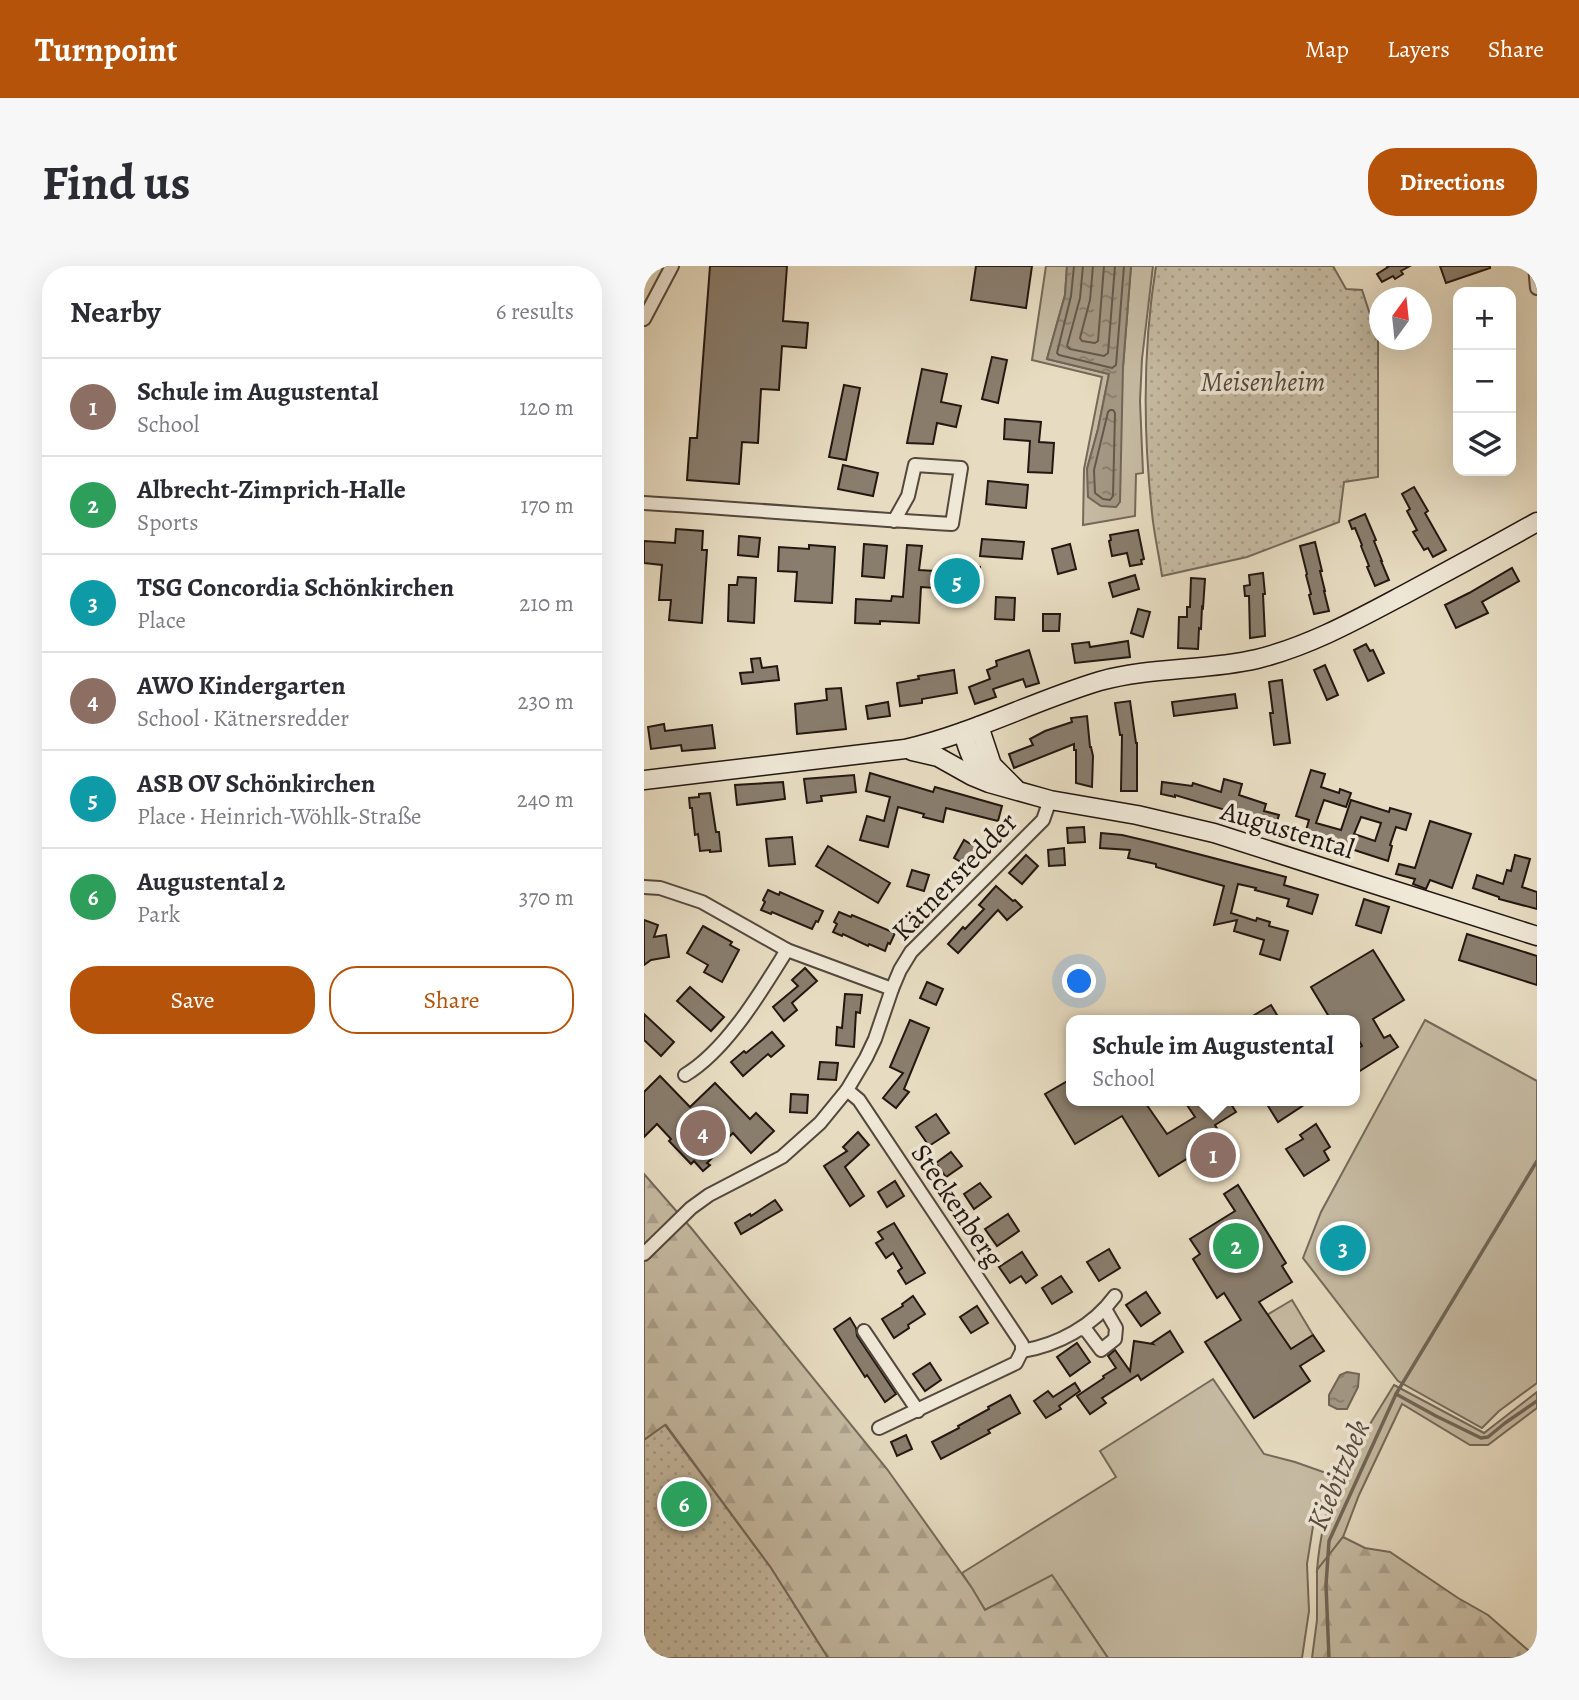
<!DOCTYPE html>
<html lang="en">
<head>
<meta charset="utf-8">
<style>
  body { margin:0; font-family:Alegreya,serif; background:#f7f7f7; color:#2b2b33 }
  .controls { position:absolute; right:21px; top:21px; display:grid; overflow:hidden; border-radius:14px; box-shadow:0 7px 28px #0002 }
  .controls button { width:63px; height:63px; display:grid; place-items:center; padding:0; border:0; border-bottom:2px solid #e1e1e2; background:#fff; color:#2b2b33; font:35px sans-serif }
  .compass { position:absolute; left:725px; top:21px; width:63px; height:63px; border-radius:50%; background:#fff; box-shadow:0 7px 28px #0002; rotate:15deg }
  .you { position:absolute; left:436px; top:716px; width:24px; height:24px; margin:-18px; border:5px solid #fff; border-radius:50%; background:#1a73e8; box-shadow:0 0 0 10px #1a73e833 }
  .badge { display:grid; place-items:center; width:46px; height:46px; border-radius:50%; background:#b45309; color:#fff; font-size:23px; font-weight:700 }
  .pin { position:absolute; translate:-50% -50%; border:4px solid #fff; box-shadow:0 2px 7px #0006 }
  .popup { position:absolute; left:422px; top:749px; width:294px; height:91px; box-sizing:border-box; display:grid; place-content:center; border-radius:14px; background:#fff; filter:drop-shadow(0 2px 5px #0005); font-size:23px; white-space:nowrap; color:#7c7c81 }
  .popup b { font-size:26px; color:#2b2b33 }
  .popup::after { content:''; position:absolute; left:50%; top:100%; margin-left:-14px; border:14px solid transparent; border-top-color:#fff }
  .list { margin:0; padding:0; list-style:none }
  h2 { display:flex; justify-content:space-between; align-items:center; height:91px; margin:0; padding:0 28px; font-size:30px }
  h2 small { font-size:23px; font-weight:400; color:#7c7c81 }
  .list li { display:grid; grid-template-columns:46px 1fr auto; gap:21px; align-items:center; box-sizing:border-box; height:98px; padding:0 28px; border-top:2px solid #e1e1e2 }
  .list b { display:block; font-size:26px; white-space:nowrap }
  .list p { margin:0; font-size:23px; white-space:nowrap; color:#7c7c81 }
  .list em { font-size:23px; font-style:normal; color:#7c7c81 }
  .actions { display:flex; gap:14px; padding:21px 28px }
  .actions a { flex:1; padding:16px 0; border:2px solid #b45309; border-radius:28px; text-align:center; font-size:24px; color:#b45309 }
  .actions .main { background:#b45309; color:#fff }
  .icon { flex:none; width:38px; height:38px; fill:none; stroke:currentColor; stroke-width:2; stroke-linecap:round; stroke-linejoin:round }
  .map { position:relative; flex:none; width:893px; height:1392px; overflow:hidden; border-radius:28px }
  header { display:flex; align-items:center; gap:42px; box-sizing:border-box; height:98px; padding:0 35px; background:#b45309; color:#fff }
  header strong { font-size:33px }
  nav { display:flex; gap:38px; margin-inline-start:auto; font-size:24px }
  .intro { display:flex; align-items:center; justify-content:space-between; box-sizing:border-box; height:168px; padding:0 42px }
  h1 { margin:0; font-size:49px }
  .button { padding:18px 32px; border-radius:28px; background:#b45309; color:#fff; font-size:24px; font-weight:700 }
  main { display:flex; gap:42px; padding:0 42px }
  aside { flex:1; background:#fff; border-radius:28px; box-shadow:0 7px 28px #0002 }
  .map>svg:first-child { display:block }
  .green { fill:#c6bba3; stroke:#74695a; stroke-width:2 }
  .forest { fill:url(#forest-firs); stroke:#74695a; stroke-width:2 }
  .garden { fill:url(#garden-dots); stroke:#74695a; stroke-width:2 }
  .water { fill:url(#water-ripples); stroke:#706557; stroke-width:2 }
  .lines { fill:none; stroke-linecap:round; stroke-linejoin:round }
  .shore { stroke:#64584b; stroke-width:2 }
  .stream { stroke:#706557; stroke-width:3.5 }
  .building { fill:#897d6d; stroke:#231711; stroke-width:2; fill-rule:evenodd }
  .street-casing { stroke:#54483d; stroke-width:16 }
  .secondary-casing { stroke:#231711; stroke-width:21 }
  .street { stroke:#efe8d7; stroke-width:12 }
  .secondary { stroke:#efe8d7; stroke-width:18 }
  .labels { text-anchor:middle; stroke-width:7; stroke-linejoin:round; paint-order:stroke }
  .park-label { font-size:28px; font-style:italic; fill:#54483d; stroke:#efe8d7 }
  .street-label { font-size:28px; fill:#231711; stroke:#efe8d7 }
  .water-label { font-size:30px; font-style:italic; fill:#574b3f; stroke:#efe8d7 }
</style>
</head>
<body>
<header>
<strong>Turnpoint</strong>
<nav><a>Map</a><a>Layers</a><a>Share</a></nav>
</header>
<div class="intro"><h1>Find us</h1><a class="button">Directions</a></div>
<main>
<aside>
<h2>Nearby<small>6 results</small></h2>
<ul class="list">
<li><span class="badge" style="background:#8d6e63">1</span><div><b>Schule im Augustental</b><p>School</p></div><em>120 m</em></li>
<li><span class="badge" style="background:#2e9e5b">2</span><div><b>Albrecht-Zimprich-Halle</b><p>Sports</p></div><em>170 m</em></li>
<li><span class="badge" style="background:#0f9aa8">3</span><div><b>TSG Concordia Schönkirchen</b><p>Place</p></div><em>210 m</em></li>
<li><span class="badge" style="background:#8d6e63">4</span><div><b>AWO Kindergarten</b><p>School · Kätnersredder</p></div><em>230 m</em></li>
<li><span class="badge" style="background:#0f9aa8">5</span><div><b>ASB OV Schönkirchen</b><p>Place · Heinrich-Wöhlk-Straße</p></div><em>240 m</em></li>
<li><span class="badge" style="background:#2e9e5b">6</span><div><b>Augustental 2</b><p>Park</p></div><em>370 m</em></li>
</ul>
<div class="actions"><a class="main">Save</a><a>Share</a></div>
</aside>
<div class="map">
<svg width="893" height="1392" viewBox="0 0 893 1392">
  <defs>
    <pattern id="forest-firs" width="22" height="20" patternUnits="userSpaceOnUse" patternTransform="scale(1.75)"><rect width="22" height="20" fill="#c6bba3"/><path d="M5 1l3.5 6h-7zM16 11l3.5 6h-7z" fill="#aaa08b"/></pattern>
    <pattern id="garden-dots" width="8" height="8" patternUnits="userSpaceOnUse" patternTransform="scale(1.75)"><rect width="8" height="8" fill="#c6bba3"/><path d="M2 2h.1M6 6h.1" fill="none" stroke="#aaa08b" stroke-width="1.8" stroke-linecap="round"/></pattern>
    <pattern id="water-ripples" width="26" height="14" patternUnits="userSpaceOnUse" patternTransform="scale(1.75)"><rect width="26" height="14" fill="#a49985"/><path d="M2 4q2-2 4 0t4 0M15 11q2-2 4 0t4 0" fill="none" stroke="#857c6b"/></pattern>
  </defs>
  <rect width="100%" height="100%" fill="#e7dcc1"/>
  <filter id="stains"><feTurbulence type="fractalNoise" baseFrequency=".00286" numOctaves="4"/><feColorMatrix values="0 0 0 0 .2 0 0 0 0 .09 0 0 0 0 .02 0 0 0 .5 -.17"/></filter>
  <radialGradient id="worn" r=".72"><stop offset=".6" stop-color="#630" stop-opacity="0"/><stop offset="1" stop-color="#630" stop-opacity=".3"/></radialGradient>
  <g class="green">
    <polygon points="402,0 423,0 421,29 403,93 465,108 454,163 443,203 479,101 487,0 509,0 498,93 496,135 499,207 492,208 491,250 439,259 440,203 458,111 388,94"/>
    <polygon points="781,754 893,815 893,1117 855,1145 838,1162 754,1115 659,992 677,946"/>
    <polygon points="648,1034 669,1069 647,1083 623,1049"/>
    <polygon points="569,1113 620,1188 651,1196 688,1209 670,1254 663,1298 665,1345 658,1392 464,1392 408,1310 341,1344 318,1307 472,1211 456,1185"/>
    <path d="M750,1119L840,1167L893,1126V1142L844,1179H826L758,1138L715,1229L699,1271L673,1304C675,1280 679,1257 687,1234C702,1193 727,1157 750,1119Z"/>
  </g>
  <g class="forest">
    <polygon points="0,908 48,963 243,1203 328,1322 341,1344 408,1309 464,1392 184,1392 127,1302 22,1159 0,1174"/>
    <polygon points="699,1271 721,1282 746,1286 814,1332 844,1349 893,1392 668,1392 673,1354 673,1304"/>
  </g>
  <g class="garden">
    <path d="M512,0H689L702,23L718,24L734,73V211L700,216L695,256L603,291L518,310C515,289 510,268 508,247C499,165 499,81 512,0Z"/>
    <polygon points="21,1159 127,1302 184,1392 0,1392 0,1174"/>
  </g>
  <g class="water">
    <polygon points="423,0 487,0 479,101 476,236 472,241 457,240 444,231 443,203 454,163 465,108 403,93 421,29"/>
    <polygon points="703,1106 715,1108 714,1121 703,1143 693,1143 685,1139 685,1129 696,1109"/>
  </g>
  <g class="lines">
    <g class="shore">
      <polyline points="430,0 427,30 413,87 415,89 468,102 472,99 480,0"/>
      <polyline points="439,0 436,32 423,80 426,83 460,90 464,87 471,0"/>
      <polyline points="449,0 446,34 436,72 438,75 451,77 454,75 460,0"/>
      <polygon points="466,144 469,144 471,147 469,230 466,234 459,233 451,227 450,204 464,146"/>
    </g>
    <g class="stream">
      <polyline points="752,1128 792,1150 837,1172 844,1171 861,1157 893,1135"/>
      <polyline points="685,1392 682,1319 685,1275 752,1128 893,895"/>
    </g>
  </g>
  <g class="building">
    <polygon points="66,0 143,0 139,55 164,57 162,82 138,80 135,124 117,123 114,177 98,176 95,218 43,214 46,172 53,172"/>
    <polygon points="332,0 388,0 382,42 327,34"/>
    <polygon points="743,0 766,0 757,5 759,8 751,13 749,10 738,16 733,8 744,1"/>
    <polygon points="796,0 846,0 846,2 802,17"/>
    <polygon points="348,91 363,94 354,137 338,133"/>
    <polygon points="278,103 303,108 297,136 317,140 312,161 293,157 289,178 263,177"/>
    <polygon points="200,119 216,122 202,194 185,191"/>
    <polygon points="361,153 397,156 395,176 410,177 408,207 384,206 386,175 360,173"/>
    <polygon points="199,199 234,207 229,230 194,223"/>
    <polygon points="344,215 384,219 382,242 342,238"/>
    <polygon points="770,221 784,245 781,247 802,284 789,291 784,282 780,284 769,266 773,264 763,245 766,243 758,228"/>
    <polygon points="721,248 732,274 730,275 738,295 737,295 745,314 731,320 723,301 725,300 717,280 718,279 711,262 708,263 705,255"/>
    <polygon points="32,263 59,265 58,284 63,284 58,357 25,354 27,334 15,334 18,299 0,297 0,275 31,277"/>
    <polygon points="494,264 500,293 497,294 498,298 486,300 483,287 468,290 465,275 467,274 466,269"/>
    <polygon points="95,270 116,272 114,291 94,289"/>
    <polygon points="338,273 380,276 378,293 336,290"/>
    <polygon points="671,276 678,305 676,305 681,325 680,325 685,345 670,348 665,329 667,328 662,309 663,308 656,280"/>
    <polygon points="220,278 243,280 240,312 218,310"/>
    <polygon points="426,278 432,303 414,308 408,283"/>
    <polygon points="165,279 191,281 188,337 151,335 153,306 134,305 135,281 165,283"/>
    <polygon points="263,279 278,280 275,304 325,307 326,300 336,301 335,325 277,321 275,357 236,355 236,358 211,357 212,333 247,335 248,330 259,331"/>
    <polygon points="868,302 875,315 838,336 844,347 812,362 801,339 825,327"/>
    <polygon points="619,307 621,328 619,328 621,370 606,372 605,330 601,330 600,320 606,319 605,309"/>
    <polygon points="491,309 495,323 469,331 465,317"/>
    <polygon points="94,311 112,312 110,357 84,355 85,319 93,319"/>
    <polygon points="547,312 561,313 559,342 558,341 557,363 555,362 554,383 534,382 535,351 543,351 543,341 546,341"/>
    <polygon points="352,331 371,332 370,354 351,353"/>
    <polygon points="494,343 506,346 499,371 487,367"/>
    <polygon points="399,348 416,348 415,365 399,365"/>
    <polygon points="484,375 486,391 431,397 428,378 445,376 446,381"/>
    <polygon points="722,378 726,385 729,384 740,407 724,415 710,384"/>
    <polygon points="385,384 395,417 382,421 379,413 349,423 352,431 331,438 325,421 346,413 343,404 353,400 352,395"/>
    <polygon points="116,392 118,402 133,400 135,414 98,418 96,407 109,406 107,393"/>
    <polygon points="681,399 694,429 683,434 670,404"/>
    <polygon points="310,404 313,427 278,433 278,437 256,440 253,417 275,413 274,410"/>
    <polygon points="638,414 646,477 630,479 626,447 629,447 625,416"/>
    <polygon points="197,422 202,463 153,468 151,438 183,434 182,423"/>
    <polygon points="591,428 593,442 530,450 528,436"/>
    <polygon points="486,435 492,477 493,477 493,525 477,525 478,469 476,469 471,437"/>
    <polygon points="244,436 246,450 224,453 222,440"/>
    <polygon points="443,450 446,481 447,481 449,490 448,521 432,517 432,484 430,484 430,478 370,502 365,488 389,479 386,473 401,465 428,456 427,452"/>
    <polygon points="20,458 21,465 68,459 71,482 38,485 37,479 7,483 4,461"/>
    <path d="M667,504L681,508L677,521L695,527L696,523L707,527L702,541L680,534L672,557L697,564L707,534L745,546L746,542L767,548L762,564L752,561L746,579L748,580L744,595L661,568L665,554L652,550ZM717,551L737,557L731,575L710,568Z"/>
    <polygon points="226,507 289,526 291,521 358,540 354,555 302,542 299,556 279,551 280,548 254,541 244,581 216,574 223,550 240,555 246,531 222,525"/>
    <polygon points="210,509 212,526 177,530 178,535 163,537 160,513"/>
    <polygon points="580,513 598,518 595,529 622,538 620,545 635,549 632,559 531,529 531,531 517,528 518,516 548,520 549,517 577,526"/>
    <polygon points="139,516 141,533 93,539 91,519"/>
    <polygon points="66,527 72,566 75,566 77,585 66,586 66,584 56,585 54,568 51,569 48,542 46,542 45,532 55,531 55,528"/>
    <polygon points="786,555 827,568 808,622 786,614 782,623 769,618 771,613 752,608 755,598 771,602"/>
    <polygon points="440,561 441,576 424,577 423,562"/>
    <polygon points="457,567 478,569 508,576 642,611 640,619 674,629 668,648 643,640 645,633 611,624 612,622 594,618 587,647 612,655 613,652 626,656 625,660 644,665 636,694 616,688 620,674 590,665 593,654 570,659 580,620 512,601 512,598 484,592 486,584 456,582"/>
    <polygon points="148,571 151,598 125,600 122,573"/>
    <polygon points="332,573 343,579 329,603 310,592 320,574 328,579"/>
    <polygon points="184,580 246,617 234,637 172,600"/>
    <polygon points="420,582 421,599 405,600 404,584"/>
    <polygon points="382,589 394,600 378,618 365,607"/>
    <polygon points="871,589 886,593 878,621 893,626 893,643 855,633 855,631 829,622 833,609 859,618 863,604 867,605"/>
    <polygon points="268,604 285,609 280,625 263,620"/>
    <polygon points="352,620 369,635 371,634 378,641 363,654 354,644 314,687 304,678 319,661 321,663 340,643 335,639"/>
    <polygon points="124,624 135,629 136,626 179,645 174,656 172,655 168,663 128,646 127,648 117,644 121,636 119,634"/>
    <polygon points="720,633 745,641 737,667 712,659"/>
    <polygon points="195,646 207,651 208,649 251,667 246,678 244,677 241,685 225,678 224,680 199,668 198,670 189,666 193,658 190,656"/>
    <polygon points="0,654 14,659 10,671 22,669 25,691 7,694 0,699"/>
    <polygon points="59,660 88,676 86,679 95,684 78,716 60,706 64,699 43,687"/>
    <polygon points="823,668 893,690 893,719 815,694"/>
    <polygon points="729,684 760,734 729,753 740,772 746,769 754,781 711,808 711,784 718,780 711,768 711,754 687,754 667,721"/>
    <polygon points="161,702 173,715 148,737 153,744 140,755 129,741 154,720 148,714"/>
    <polygon points="283,716 299,723 292,739 276,732"/>
    <polygon points="46,721 80,751 67,765 33,735"/>
    <polygon points="201,728 218,729 216,747 212,746 210,781 192,779 193,761 198,762"/>
    <polygon points="627,739 636,754 602,754"/>
    <polygon points="0,748 30,776 17,790 0,774"/>
    <polygon points="266,754 285,762 260,823 265,826 252,842 239,832 259,807 246,801"/>
    <polygon points="128,766 140,780 127,791 124,788 99,810 87,796 100,785 102,787"/>
    <polygon points="176,796 194,797 192,814 174,813"/>
    <polygon points="16,810 46,841 71,817 106,853 112,847 130,865 107,887 89,867 69,886 71,889 63,897 66,899 59,905 50,895 47,898 25,875 27,873 13,858 0,871 0,826"/>
    <polygon points="427,813 427,835 500,835 523,868 551,851 543,839 550,835 585,835 592,846 571,859 578,871 515,910 478,850 431,878 401,828"/>
    <polygon points="147,828 164,829 163,847 146,846"/>
    <polygon points="621,835 666,835 634,856"/>
    <polygon points="292,848 305,867 285,880 272,861"/>
    <polygon points="672,858 686,881 680,885 685,894 660,910 642,883 659,873 656,869"/>
    <polygon points="214,866 225,879 201,901 220,930 206,940 180,900 203,885 199,881"/>
    <polygon points="307,886 318,900 302,911 292,897"/>
    <polygon points="251,915 260,930 243,941 234,926"/>
    <polygon points="336,917 347,931 330,943 320,928"/>
    <polygon points="594,919 642,997 638,1000 648,1016 615,1036 647,1083 669,1069 680,1085 656,1100 666,1115 610,1152 561,1076 597,1054 580,1027 573,1032 549,993 556,988 546,973 591,945 580,928"/>
    <polygon points="131,934 138,944 97,968 91,957 106,948 107,950"/>
    <polygon points="364,948 375,965 353,980 341,963"/>
    <polygon points="250,957 281,1007 262,1018 254,1005 258,1002 249,987 242,992 232,977 239,973 234,966"/>
    <polygon points="696,965 715,988 701,999 682,976"/>
    <polygon points="465,983 476,1002 455,1015 443,996"/>
    <polygon points="378,986 393,1009 382,1017 377,1010 366,1017 355,1001"/>
    <polygon points="417,1010 428,1026 408,1038 398,1022"/>
    <polygon points="502,1026 516,1047 497,1060 482,1039"/>
    <polygon points="269,1030 281,1048 264,1059 265,1062 250,1072 238,1053 259,1040 258,1038"/>
    <polygon points="333,1040 344,1057 327,1067 316,1051"/>
    <polygon points="206,1052 212,1062 213,1070 252,1128 241,1136 223,1109 221,1111 190,1063"/>
    <polygon points="526,1065 539,1086 497,1114 494,1109 458,1132 462,1137 446,1148 433,1130 460,1112 459,1110 472,1102 464,1090 471,1084 486,1105 490,1075 509,1078 508,1077"/>
    <polygon points="433,1077 446,1096 426,1110 413,1091"/>
    <polygon points="286,1097 297,1114 281,1125 269,1108"/>
    <polygon points="431,1117 436,1125 415,1140 417,1143 402,1152 390,1135 404,1125 409,1131"/>
    <polygon points="366,1129 376,1147 344,1164 346,1167 297,1193 288,1176 315,1162 314,1160 345,1143 344,1141"/>
    <polygon points="262,1169 268,1183 253,1190 247,1176"/>
  </g>
  <g class="lines">
    <defs>
      <g id="street">
        <polyline points="891,0 893,22"/>
        <polyline points="0,53 28,0"/>
        <path d="M0,237C103,243 205,252 308,258L317,202L271,199L264,230L250,255"/>
        <polyline points="0,621 16,622 58,636 143,684 248,723"/>
        <path d="M41,809C83,784 118,724 143,684"/>
        <polyline points="203,824 215,834 378,1078 378,1085 372,1097 235,1162"/>
        <polyline points="0,988 47,942 65,929 138,891 176,857 203,824 222,792 231,773 248,723 256,704 267,686 399,554 406,534"/>
        <polyline points="437,1063 442,1064 457,1084 471,1073 472,1062 461,1043"/>
        <polyline points="220,1065 274,1145"/>
        <path d="M378,1085C414,1079 449,1060 471,1030"/>
      </g>
      <g id="secondary">
        <polyline points="335,460 348,499 371,522"/>
        <path d="M319,466C324,485 329,498 342,513"/>
        <polyline points="268,485 294,491 328,510 345,517 406,534 493,549 570,567 893,670"/>
        <path d="M0,514L261,483C328,468 389,435 456,415C506,401 561,405 613,393C666,380 714,353 763,327C806,304 850,280 893,256"/>
      </g>
    </defs>
    <use href="#street" class="street-casing"/>
    <use href="#secondary" class="secondary-casing"/>
    <use href="#street" class="street"/>
    <use href="#secondary" class="secondary"/>
  </g>
  <g class="labels">
    <g class="park-label">
      <text x="619" y="125">Meisenheim</text>
    </g>
    <g class="street-label">
      <text transform="translate(644 563) rotate(17)" y="10">Augustental</text>
      <text transform="translate(310 610) rotate(-46)" y="10">Kätnersredder</text>
      <text transform="translate(314 939) rotate(56)" y="10">Steckenberg</text>
    </g>
    <g class="water-label">
      <text transform="translate(694 1209) rotate(-67)" y="10">Kiebitzbek</text>
    </g>
  </g>
  <rect width="100%" height="100%" filter="url(#stains)"/>
  <rect width="100%" height="100%" fill="url(#worn)"/>
</svg>
<div class="controls">
<button>+</button>
<button>−</button>
<button><svg class="icon" aria-label="layers" viewBox="0 0 24 24"><path d="M12 4l9 5-9 5-9-5zM3 14l9 5 9-5"/></svg></button>
</div>
<svg class="compass" viewBox="-18 -18 36 36"><path d="M0-13l5 13h-10z" fill="#e53935"/><path d="M0 13l5-13h-10z" fill="#7c7c81"/></svg>
<div class="you"></div>
<div class="pin badge" style="left:569px;top:889px;background:#8d6e63">1</div>
<div class="popup"><b>Schule im Augustental</b>School</div>
<div class="pin badge" style="left:592px;top:980px;background:#2e9e5b">2</div>
<div class="pin badge" style="left:699px;top:982px;background:#0f9aa8">3</div>
<div class="pin badge" style="left:59px;top:867px;background:#8d6e63">4</div>
<div class="pin badge" style="left:313px;top:315px;background:#0f9aa8">5</div>
<div class="pin badge" style="left:40px;top:1238px;background:#2e9e5b">6</div>
</div>
</main>
</body>
</html>
